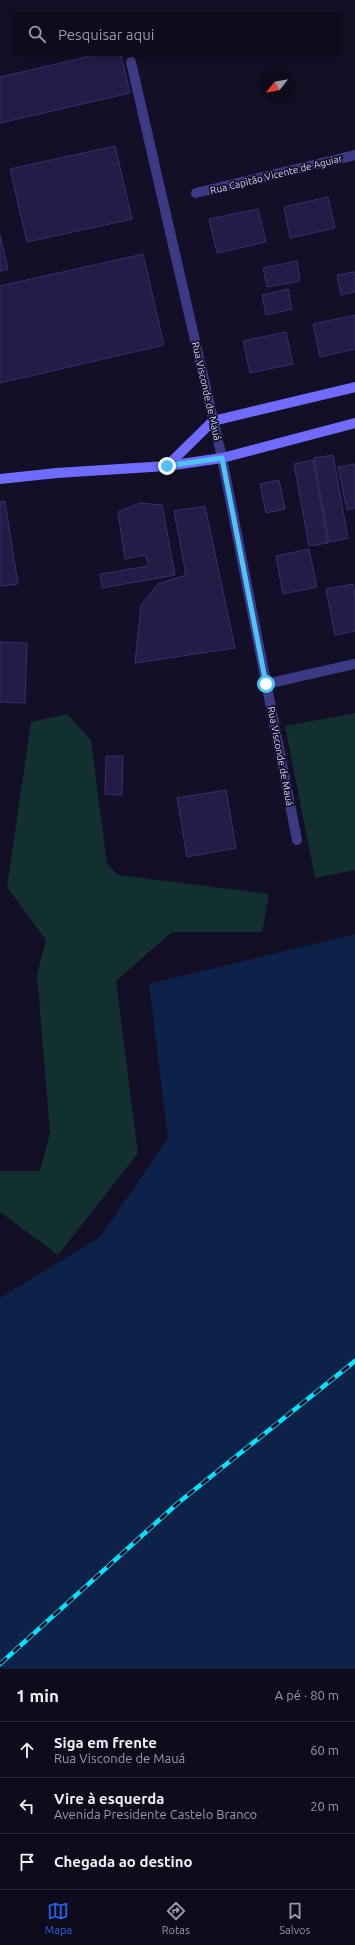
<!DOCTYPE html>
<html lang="pt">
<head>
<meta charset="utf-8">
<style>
  body { margin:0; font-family:Ubuntu,sans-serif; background:#171425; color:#f1f3f6 }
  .compass { position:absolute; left:259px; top:68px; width:36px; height:36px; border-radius:50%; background:#0e0b1c; box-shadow:0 2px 10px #0003; rotate:239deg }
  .stop { position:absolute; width:12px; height:12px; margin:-9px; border:3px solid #4fc3f7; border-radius:50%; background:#fff }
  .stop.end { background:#4fc3f7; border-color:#fff; box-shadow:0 1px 4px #0008 }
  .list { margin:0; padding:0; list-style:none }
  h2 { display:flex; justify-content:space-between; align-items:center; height:52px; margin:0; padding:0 16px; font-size:17px }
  h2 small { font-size:13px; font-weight:400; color:#9b9ba3 }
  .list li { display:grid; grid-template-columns:26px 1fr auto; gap:12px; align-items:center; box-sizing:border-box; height:56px; padding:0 16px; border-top:1px solid #2e2b3b }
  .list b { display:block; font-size:15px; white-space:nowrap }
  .list p { margin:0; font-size:13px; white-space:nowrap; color:#9b9ba3 }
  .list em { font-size:13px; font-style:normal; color:#9b9ba3 }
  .icon { flex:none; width:22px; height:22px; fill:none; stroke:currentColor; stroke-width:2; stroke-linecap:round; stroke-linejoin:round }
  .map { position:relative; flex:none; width:355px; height:1669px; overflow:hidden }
  .search { position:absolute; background:#0e0b1c; box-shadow:0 2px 10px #0003; left:12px; right:12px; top:12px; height:44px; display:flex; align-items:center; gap:10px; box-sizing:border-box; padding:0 14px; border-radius:0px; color:#9b9ba3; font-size:15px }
  .sheet { height:220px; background:#0e0b1c }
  nav { display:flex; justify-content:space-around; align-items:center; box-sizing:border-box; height:56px; border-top:1px solid #2e2b3b; background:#0e0b1c; font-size:11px; color:#9b9ba3 }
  nav a { display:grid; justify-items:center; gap:2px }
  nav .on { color:#2563eb }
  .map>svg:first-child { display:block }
  .green { fill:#12302f }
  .water { fill:#0c2248 }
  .building { fill:#241b47; stroke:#3b2d73 }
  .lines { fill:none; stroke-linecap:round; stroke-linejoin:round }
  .street { stroke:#3d3a85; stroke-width:10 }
  .secondary { stroke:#6f6bff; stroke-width:10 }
  .rail-casing { stroke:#00e5ff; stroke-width:4.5 }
  .rail { stroke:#130f26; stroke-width:3; stroke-dasharray:9; stroke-linecap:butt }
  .route { stroke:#4fc3f7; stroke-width:5 }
  .labels { text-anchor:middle; stroke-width:3.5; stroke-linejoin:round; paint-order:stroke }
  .street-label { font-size:10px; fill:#d9d4ff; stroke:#130f26 }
</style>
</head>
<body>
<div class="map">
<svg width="355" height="1669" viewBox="0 0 355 1669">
  <rect width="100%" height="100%" fill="#130f26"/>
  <g class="green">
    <polygon points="355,713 355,870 315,878 285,726"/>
    <polygon points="67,714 91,740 107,864 118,875 269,894 262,932 172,932 116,981 138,1153 58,1255 0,1212 0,1171 40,1171 50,1133 37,974 46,940 7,887 31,722"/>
  </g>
  <polygon class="water" points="355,934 355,1669 0,1669 0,1298 100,1237 168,1138 149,984"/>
  <g class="building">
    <polygon points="95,55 121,55 130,93 0,123 0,77"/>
    <polygon points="115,146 132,219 27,242 10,169"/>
    <polygon points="328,197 335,228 290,238 284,207"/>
    <polygon points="258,209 266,242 217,253 209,219"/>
    <polygon points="0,235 8,269 0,271"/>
    <polygon points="143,254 164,345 0,383 0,286"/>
    <polygon points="297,261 300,281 267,287 263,268"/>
    <polygon points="355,272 355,292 341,295 337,275"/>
    <polygon points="288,289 292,309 266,315 262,295"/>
    <polygon points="355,315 355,349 320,357 313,324"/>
    <polygon points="286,332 293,364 250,373 243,341"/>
    <polygon points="333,455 348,538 329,542 314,458"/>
    <polygon points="313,460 328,543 309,546 294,464"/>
    <polygon points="355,464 355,508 347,510 338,467"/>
    <polygon points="279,480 285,509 266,513 260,484"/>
    <polygon points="5,501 18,584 0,586 0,502"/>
    <polygon points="140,503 162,505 175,575 102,588 100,574 149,566 145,555 125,559 118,512"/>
    <polygon points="205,506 235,648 135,663 141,605 158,584 186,575 174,511"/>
    <polygon points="309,549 317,587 283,594 276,556"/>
    <polygon points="353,584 355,595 355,631 335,635 326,589"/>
    <polygon points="0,642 27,643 25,703 0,702"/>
    <polygon points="106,756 123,756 122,795 105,794"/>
    <polygon points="226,790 236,848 187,857 177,798"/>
  </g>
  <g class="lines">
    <g class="street">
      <polyline points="131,62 222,458 297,840"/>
      <polyline points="196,193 355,155"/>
      <polyline points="266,684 355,664"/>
    </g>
    <g class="secondary">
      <polyline points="167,466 213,421 355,387"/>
      <polyline points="0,479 57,473 167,466 222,458 355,423"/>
    </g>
    <defs>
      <polyline id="rail" points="0,1664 178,1503 355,1361"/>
    </defs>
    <use href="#rail" class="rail-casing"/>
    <use href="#rail" class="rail"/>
  </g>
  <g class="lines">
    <polyline class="route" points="167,466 222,458 266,684"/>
  </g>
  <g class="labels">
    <g class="street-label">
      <text transform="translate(276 174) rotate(-14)" y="4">Rua Capitão Vicente de Aguiar</text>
      <text transform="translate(207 391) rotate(77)" y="4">Rua Visconde de Mauá</text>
      <text transform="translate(281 756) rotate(79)" y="4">Rua Visconde de Mauá</text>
    </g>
  </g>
</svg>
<svg class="compass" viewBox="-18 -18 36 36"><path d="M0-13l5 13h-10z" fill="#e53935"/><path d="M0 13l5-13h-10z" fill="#9b9ba3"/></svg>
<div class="stop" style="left:266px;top:684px"></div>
<div class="stop end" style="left:167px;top:466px"></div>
<div class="search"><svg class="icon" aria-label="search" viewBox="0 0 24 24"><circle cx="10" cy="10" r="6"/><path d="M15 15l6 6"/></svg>Pesquisar aqui</div>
</div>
<section class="sheet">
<h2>1 min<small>A pé · 80 m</small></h2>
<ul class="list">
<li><svg class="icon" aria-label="ahead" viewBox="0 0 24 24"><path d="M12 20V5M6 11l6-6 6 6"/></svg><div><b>Siga em frente</b><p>Rua Visconde de Mauá</p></div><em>60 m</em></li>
<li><svg class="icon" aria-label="left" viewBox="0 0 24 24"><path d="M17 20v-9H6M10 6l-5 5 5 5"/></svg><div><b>Vire à esquerda</b><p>Avenida Presidente Castelo Branco</p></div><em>20 m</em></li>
<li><svg class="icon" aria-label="arrive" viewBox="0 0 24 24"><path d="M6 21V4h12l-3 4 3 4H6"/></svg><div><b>Chegada ao destino</b></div></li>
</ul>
</section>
<nav>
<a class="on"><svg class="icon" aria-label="map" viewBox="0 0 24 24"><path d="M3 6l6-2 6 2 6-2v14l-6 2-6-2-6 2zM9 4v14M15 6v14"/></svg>Mapa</a>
<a><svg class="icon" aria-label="directions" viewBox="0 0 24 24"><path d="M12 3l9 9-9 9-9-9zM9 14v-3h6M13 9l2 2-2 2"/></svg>Rotas</a>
<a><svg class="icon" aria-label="saved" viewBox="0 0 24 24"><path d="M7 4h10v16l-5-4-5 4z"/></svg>Salvos</a>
</nav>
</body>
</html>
